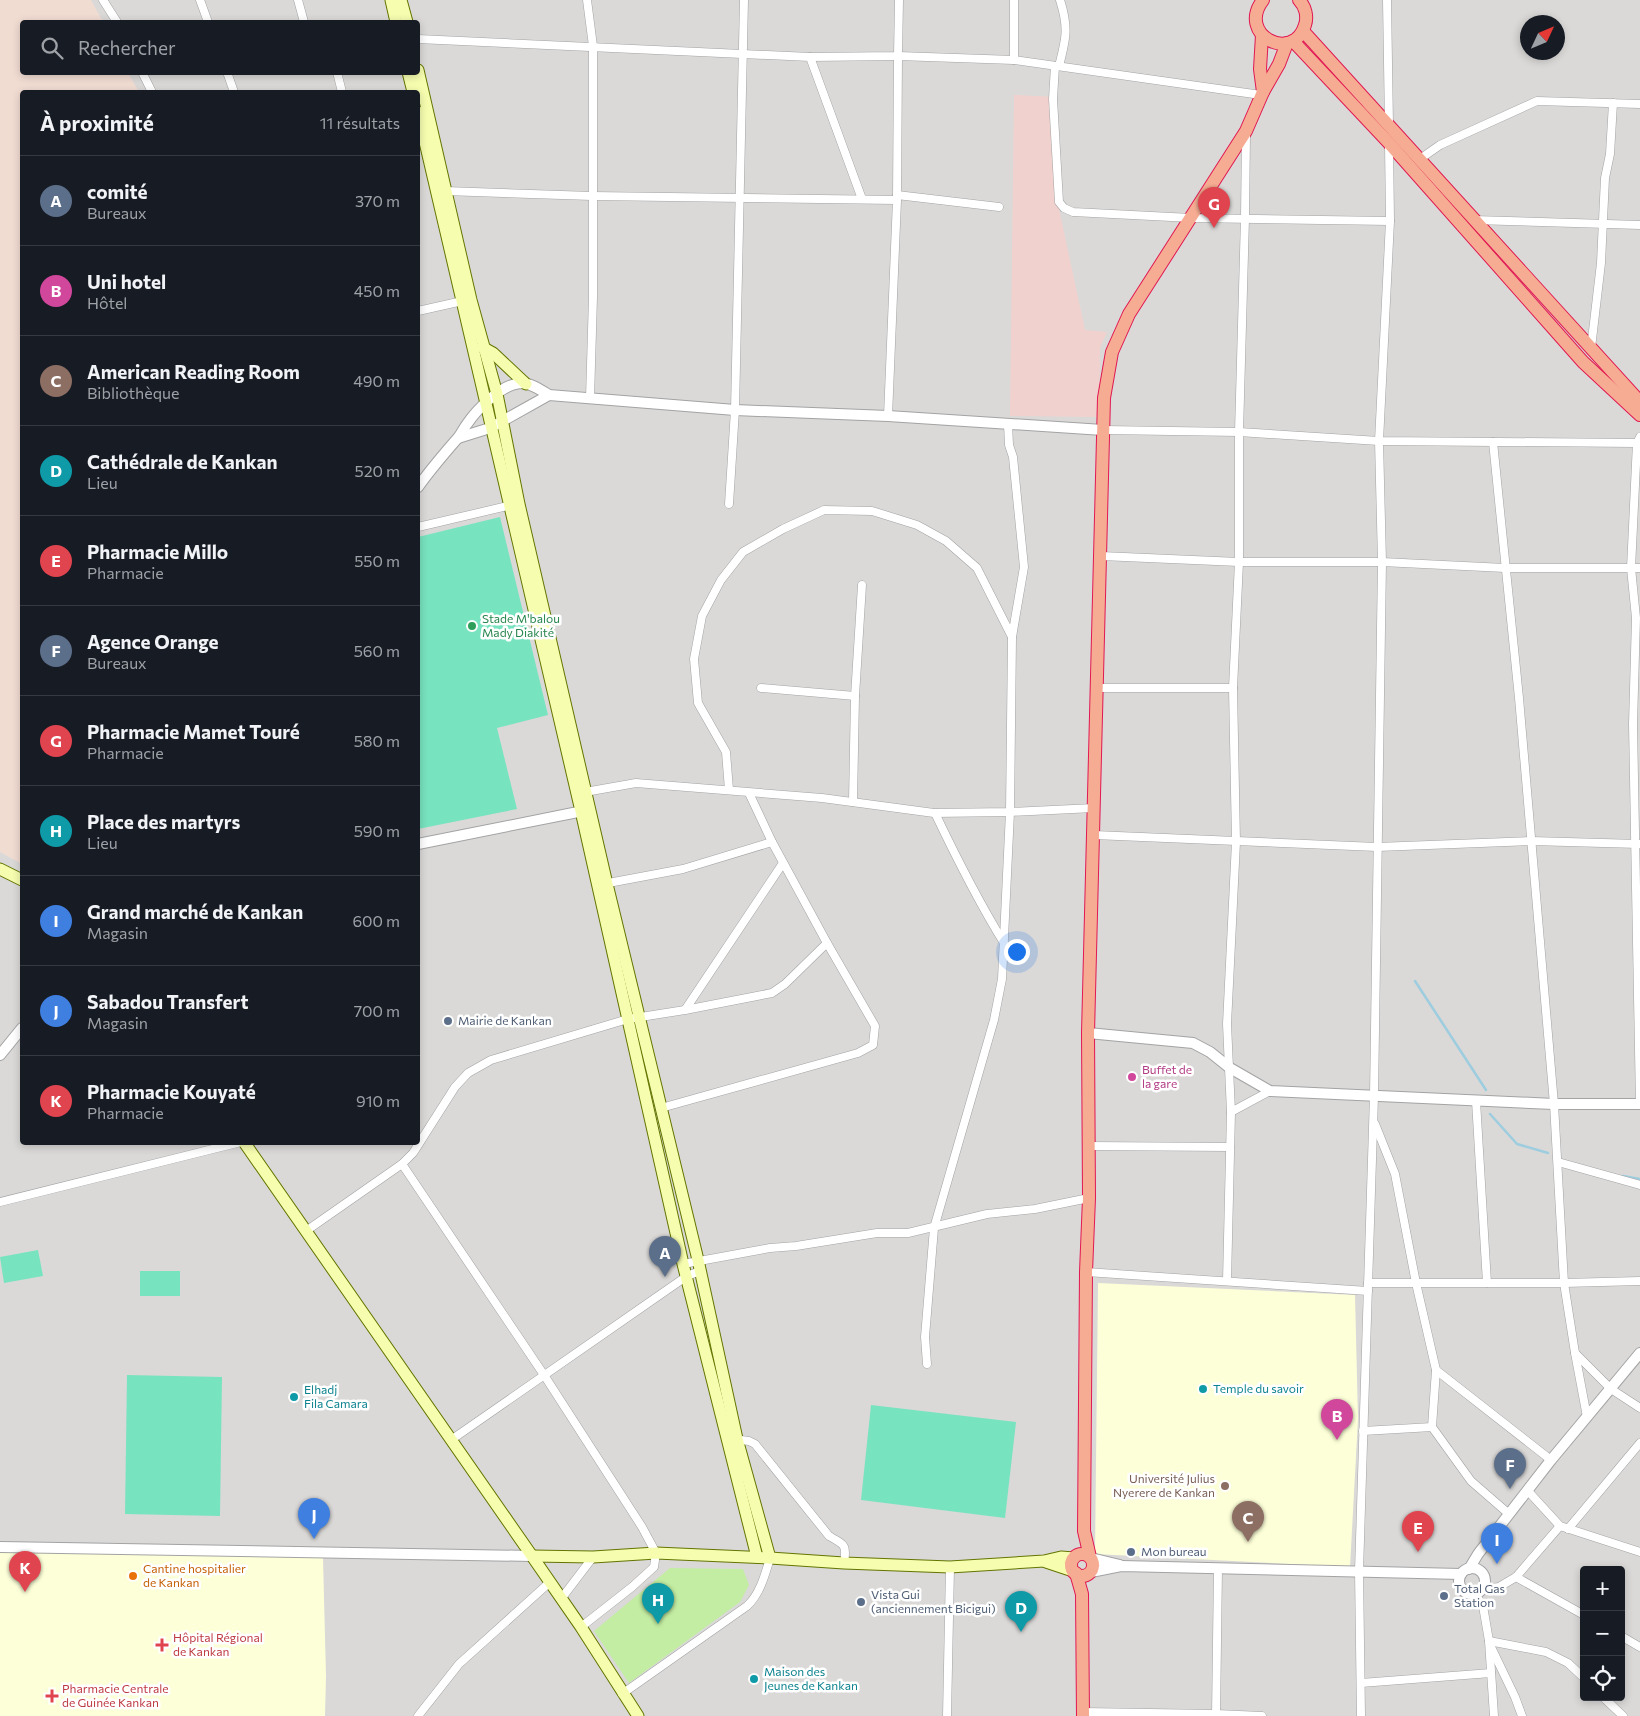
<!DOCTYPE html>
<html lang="fr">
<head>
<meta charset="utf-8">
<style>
  body { margin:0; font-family:Commissioner,sans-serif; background:#242831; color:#f1f3f6 }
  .controls { position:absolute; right:15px; bottom:15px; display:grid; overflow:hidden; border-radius:5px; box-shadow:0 2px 8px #0003 }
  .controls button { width:45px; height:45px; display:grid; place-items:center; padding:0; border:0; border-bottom:1px solid #363941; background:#171b24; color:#f1f3f6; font:25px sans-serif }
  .compass { position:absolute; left:1520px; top:15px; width:45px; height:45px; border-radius:50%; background:#171b24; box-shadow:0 2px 8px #0003; rotate:46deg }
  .you { position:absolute; left:1016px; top:951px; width:18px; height:18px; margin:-12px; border:4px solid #fff; border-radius:50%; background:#1a73e8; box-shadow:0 0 0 8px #1a73e833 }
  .badge { display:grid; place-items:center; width:32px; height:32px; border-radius:50%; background:#8c9099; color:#fff; font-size:16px; font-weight:700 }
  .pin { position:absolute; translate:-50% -41px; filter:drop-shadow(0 1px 2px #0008) }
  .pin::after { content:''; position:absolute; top:26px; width:18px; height:15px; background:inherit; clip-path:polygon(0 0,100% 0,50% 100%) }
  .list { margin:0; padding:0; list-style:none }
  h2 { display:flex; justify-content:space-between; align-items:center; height:65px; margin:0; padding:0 20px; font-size:21px }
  h2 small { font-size:16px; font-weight:400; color:#9ea1a6 }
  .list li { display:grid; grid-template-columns:32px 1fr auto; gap:15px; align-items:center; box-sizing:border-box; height:90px; padding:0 20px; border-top:1px solid #363941 }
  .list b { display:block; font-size:19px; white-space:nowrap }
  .list p { margin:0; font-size:16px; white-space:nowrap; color:#9ea1a6 }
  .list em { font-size:16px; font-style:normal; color:#9ea1a6 }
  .icon { flex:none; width:28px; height:28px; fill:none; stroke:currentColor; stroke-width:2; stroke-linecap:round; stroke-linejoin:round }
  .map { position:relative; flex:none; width:1640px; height:1716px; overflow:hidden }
  .search { position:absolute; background:#171b24; box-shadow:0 2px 8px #0003; left:20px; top:20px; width:400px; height:55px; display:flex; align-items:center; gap:12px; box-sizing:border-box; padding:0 18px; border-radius:5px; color:#9ea1a6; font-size:19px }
  .panel { position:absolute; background:#171b24; box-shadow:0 2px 8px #0003; left:20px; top:90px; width:400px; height:1055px; border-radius:5px }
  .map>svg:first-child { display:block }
  .residential { fill:#dad9d8; fill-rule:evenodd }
  .commercial { fill:#f1d1ce }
  .education { fill:#fdffd8 }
  .military { fill:#f1dcd2 }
  .grass { fill:#c3eda2 }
  .pitch { fill:#78e3bf }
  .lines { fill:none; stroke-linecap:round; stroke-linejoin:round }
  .stream { stroke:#9dcddf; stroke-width:2.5 }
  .minor-casing { stroke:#a3a3a3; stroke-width:9 }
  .tertiary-casing { stroke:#a3a3a3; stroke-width:12 }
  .secondary-casing { stroke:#637500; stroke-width:13 }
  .trunk-casing { stroke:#e11853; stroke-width:14 }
  .minor { stroke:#fff; stroke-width:8 }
  .tertiary { stroke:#fff; stroke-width:10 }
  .secondary { stroke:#f6fdaf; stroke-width:11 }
  .trunk { stroke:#f6ac92; stroke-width:12 }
  .leisure-dot { fill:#2e9e5b; stroke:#fff; stroke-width:2 }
  .service-dot { fill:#5c6f8a; stroke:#fff; stroke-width:2 }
  .hotel-dot { fill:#d1479c; stroke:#fff; stroke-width:2 }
  .culture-dot { fill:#0f9aa8; stroke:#fff; stroke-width:2 }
  .education-dot { fill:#8d6e63; stroke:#fff; stroke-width:2 }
  .food-dot { fill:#e8710a; stroke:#fff; stroke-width:2 }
  .health-dot { fill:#e0444e; stroke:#fff; stroke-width:2 }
  .labels { text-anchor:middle; stroke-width:5; stroke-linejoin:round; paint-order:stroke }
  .leisure-label { font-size:12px; fill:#27864d; stroke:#fff; text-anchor:start }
  .service-label { font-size:12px; fill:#4e5e75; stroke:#fff; text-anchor:start }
  .hotel-label { font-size:12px; fill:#b23c85; stroke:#fff; text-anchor:start }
  .culture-label { font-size:12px; fill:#0d838f; stroke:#fff; text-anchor:start }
  .education-label { font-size:12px; fill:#785e54; stroke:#fff; text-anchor:end }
  .food-label { font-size:12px; fill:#c56008; stroke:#fff; text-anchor:start }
  .health-label { font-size:12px; fill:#be3a42; stroke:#fff; text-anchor:start }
</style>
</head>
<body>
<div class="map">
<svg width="1640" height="1716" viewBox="0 0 1640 1716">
  <rect width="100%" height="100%" fill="#eeeae0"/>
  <path class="residential" d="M0,0H1640V1716H0ZM22,22H418V72H22ZM1528,22H1558V52H1528ZM22,92H418V1142H22ZM1584,1570H1621V1697H1584Z"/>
  <polygon class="commercial" points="1014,95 1056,97 1059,209 1085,330 1107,332 1100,348 1099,417 1010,416"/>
  <g class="education">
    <polygon points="1098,1283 1355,1295 1358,1419 1350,1567 1095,1554"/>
    <polygon points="0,1549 323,1558 326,1676 325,1716 0,1716"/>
  </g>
  <polygon class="military" points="0,0 91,0 103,22 22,22 22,72 128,73 139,92 22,92 22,864 0,852"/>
  <polygon class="grass" points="670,1568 743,1569 749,1585 740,1602 629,1683 594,1631"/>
  <g class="pitch">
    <polygon points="500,517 548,715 497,728 517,809 418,829 418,537"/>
    <polygon points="38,1250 43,1276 4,1283 0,1257"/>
    <rect x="140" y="1271" width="40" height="25"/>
    <polygon points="127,1375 222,1377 220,1516 125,1514"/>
    <polygon points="871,1405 1016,1422 1005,1518 861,1500"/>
  </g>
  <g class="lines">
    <g class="stream">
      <polyline points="1415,981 1486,1090"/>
      <polyline points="1490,1114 1517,1144 1548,1153"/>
      <polyline points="1623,1176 1640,1179"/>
    </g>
    <defs>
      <g id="minor">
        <polyline points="103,0 117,22"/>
        <polyline points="200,0 208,22"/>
        <polyline points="298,0 304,22"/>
        <polyline points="587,0 593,46 593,297 590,398"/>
        <polyline points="1014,0 1014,60"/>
        <polyline points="1387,0 1389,125"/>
        <polyline points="418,39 810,57 862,199"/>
        <polyline points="810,57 898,56 899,0"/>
        <polyline points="1055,66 1053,99 1059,202 1064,208 1073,212 1191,218 1390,221"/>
        <path d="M1059,66C1066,39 1069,28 1060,0"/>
        <polyline points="142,72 152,92"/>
        <polyline points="227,72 234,92"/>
        <polyline points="337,72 342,92"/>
        <polyline points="1420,159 1440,145 1537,101 1640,104"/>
        <polyline points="445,191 592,196 897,200"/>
        <polyline points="897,195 999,207"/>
        <polyline points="1473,220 1640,225"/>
        <polyline points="418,311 467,300"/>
        <polyline points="1591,348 1601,263 1605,178 1610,154 1613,103"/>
        <polyline points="888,416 897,200 898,56 1014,60 1261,95"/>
        <polyline points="1103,430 1239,432 1379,441 1637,443 1640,437"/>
        <polyline points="1493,442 1519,698 1554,1104 1564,1283 1575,1353 1611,1389 1640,1408"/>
        <polyline points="1637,443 1631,568 1636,618 1633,724 1640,1104"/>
        <polyline points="729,504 735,410 744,0"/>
        <polyline points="418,527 512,505"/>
        <polyline points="1101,556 1239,562 1382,562 1505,568 1640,568"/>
        <polyline points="761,688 855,696"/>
        <polyline points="1097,688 1233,688"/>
        <polyline points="729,790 726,752 698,703 694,659 702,616 721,580 743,552 783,529 824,510 872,511 917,525 946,541 977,568 1012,637"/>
        <polyline points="585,792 636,783 822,798 934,813 1010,812 1094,808"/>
        <polyline points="853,802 855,696 862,585"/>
        <path d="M935,813C956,857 978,901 1004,943"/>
        <polyline points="1094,835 1377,847 1531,841 1639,844"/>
        <polyline points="603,884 683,869 772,842"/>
        <polyline points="685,1010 783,863"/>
        <polyline points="1476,1101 1487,1283"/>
        <polyline points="661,1108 858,1053 873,1045 875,1026 827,943 772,842 749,793"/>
        <polyline points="1231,1112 1270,1091"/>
        <polyline points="1375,1124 1395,1174 1416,1283 1436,1370 1551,1460"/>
        <polyline points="1088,1146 1230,1147"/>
        <polyline points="1558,1162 1640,1185"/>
        <polyline points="402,1164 544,1375 642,1527 656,1553 654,1567 632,1587 581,1627"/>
        <polyline points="0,1202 241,1142"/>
        <polyline points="306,1231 402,1164 413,1153 455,1087 468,1073 491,1060 628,1019 685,1010 772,993 785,984 827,943"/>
        <polyline points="683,1264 770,1248 796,1246 877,1233 908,1233 987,1214 1035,1209 1089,1198"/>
        <polyline points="1086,1272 1368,1291"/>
        <polyline points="1227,1281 1231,1112 1227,1024 1236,842 1233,688 1239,562 1239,432 1245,218 1246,134"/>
        <polyline points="1368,1283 1564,1283 1640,1281"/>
        <polyline points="1575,1353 1587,1417"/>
        <polyline points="927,1364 925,1337 934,1228 994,1020 1002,979 1010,812 1012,637 1024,567 1013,457 1009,445 1008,424"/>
        <polyline points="1432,1427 1471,1481 1509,1514"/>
        <polyline points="1363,1431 1432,1427 1436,1370"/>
        <path d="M733,1439L749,1441L755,1444L829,1536C845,1545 847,1545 844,1563"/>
        <polyline points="451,1440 687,1276 700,1271"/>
        <polyline points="1528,1491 1560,1526 1640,1552"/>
        <polyline points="1568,1529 1640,1443"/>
        <polyline points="1516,1577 1584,1615"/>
        <polyline points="1483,1589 1499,1587 1516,1577 1560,1526"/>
        <polyline points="1475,1594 1483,1606 1489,1641 1494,1716"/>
        <polyline points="561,1599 593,1557"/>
        <polyline points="1621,1636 1640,1647"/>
        <polyline points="1489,1641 1546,1652 1568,1663 1584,1678"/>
        <polyline points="1490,1645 1515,1697 1522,1716"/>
        <polyline points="1361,1683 1491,1673"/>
        <path d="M622,1694L747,1606C760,1594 765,1575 770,1558"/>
        <polyline points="1603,1697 1623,1716"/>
        <polyline points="1083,1712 1216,1714 1262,1716"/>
        <polyline points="418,1716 459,1664 550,1582"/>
        <polyline points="947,1716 950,1567"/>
        <polyline points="1216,1716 1218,1568"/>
        <polyline points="1361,1716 1359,1571 1374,1096 1382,562 1379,441 1390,221 1389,144"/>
      </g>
      <g id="tertiary">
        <polyline points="458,438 490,428 549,395"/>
        <path d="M418,487C430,470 443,455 456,440C461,435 463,429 467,424C477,409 502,384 521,383C531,383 541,390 549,395L735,410L888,416L1103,430"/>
        <polyline points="418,844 588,810"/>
        <polyline points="1088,1033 1193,1043 1210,1052 1230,1068 1270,1091 1554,1104 1640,1104"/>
        <polyline points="0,1055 22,1028"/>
        <polyline points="0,1547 532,1556"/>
        <polyline points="1091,1558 1120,1565"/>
        <circle cx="1472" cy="1581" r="13"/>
        <polyline points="1469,1569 1478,1554 1551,1460 1640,1353"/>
        <polyline points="1091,1572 1121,1566 1461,1574"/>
      </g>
      <g id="secondary">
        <polyline points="391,0 396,22"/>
        <polyline points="401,0 407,22"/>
        <polyline points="418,70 471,300 497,394 519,504 607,884 698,1260 737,1439 770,1558"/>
        <polyline points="408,72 413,92"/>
        <polyline points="418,112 581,811 683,1264 757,1557"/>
        <polyline points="482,347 493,353 526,384"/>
        <polyline points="0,869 22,880"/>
        <polyline points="244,1142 532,1556 581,1627 638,1716"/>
        <polyline points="532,1556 593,1557 656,1553 770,1558 844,1563 950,1567 1044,1561 1061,1557 1074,1558"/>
        <polyline points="1046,1562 1073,1571"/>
      </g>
      <g id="trunk">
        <path d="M1263,0C1236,35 1293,64 1305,25C1308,16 1305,6 1299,0"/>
        <polyline points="1303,31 1640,402"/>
        <polyline points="1262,35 1260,69 1263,92"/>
        <polyline points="1293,41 1389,143 1583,362 1640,415"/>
        <circle cx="1082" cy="1565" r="11"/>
        <polyline points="1090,1557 1084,1531 1086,1272 1089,1198 1088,1033 1104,398 1112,352 1129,314 1246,131 1263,92 1279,64 1287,43"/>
        <polyline points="1076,1573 1082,1594 1083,1716"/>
      </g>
    </defs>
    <use href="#minor" class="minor-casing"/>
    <use href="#tertiary" class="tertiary-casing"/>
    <use href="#secondary" class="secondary-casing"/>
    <use href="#trunk" class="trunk-casing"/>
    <use href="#minor" class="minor"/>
    <use href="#tertiary" class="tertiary"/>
    <use href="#secondary" class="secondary"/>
    <use href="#trunk" class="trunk"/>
  </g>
  <circle class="leisure-dot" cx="472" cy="626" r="5"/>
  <g class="service-dot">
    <circle cx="448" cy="1021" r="5"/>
    <circle cx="1131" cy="1552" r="5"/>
    <circle cx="1444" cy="1596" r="5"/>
    <circle cx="861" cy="1602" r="5"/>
  </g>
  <circle class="hotel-dot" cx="1132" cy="1077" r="5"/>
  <g class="culture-dot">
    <circle cx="1203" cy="1389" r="5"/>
    <circle cx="294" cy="1397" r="5"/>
    <circle cx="754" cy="1679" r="5"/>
  </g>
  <circle class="education-dot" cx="1225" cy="1486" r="5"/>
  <circle class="food-dot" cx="133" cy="1576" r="5"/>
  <g class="health-dot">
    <path d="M159.5 1637.5h5v5h5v5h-5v5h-5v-5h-5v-5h5z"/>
    <path d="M49.5 1688.5h5v5h5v5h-5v5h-5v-5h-5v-5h5z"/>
  </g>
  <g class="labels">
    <g class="leisure-label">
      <text x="482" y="623">Stade M'balou<tspan x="482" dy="14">Mady Diakité</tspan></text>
    </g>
    <g class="service-label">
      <text x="458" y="1025">Mairie de Kankan</text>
      <text x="1141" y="1556">Mon bureau</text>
      <text x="1454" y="1593">Total Gas<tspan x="1454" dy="14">Station</tspan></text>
      <text x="871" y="1599">Vista Gui<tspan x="871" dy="14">(anciennement Bicigui)</tspan></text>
    </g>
    <g class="hotel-label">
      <text x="1142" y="1074">Buffet de<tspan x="1142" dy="14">la gare</tspan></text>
    </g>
    <g class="culture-label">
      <text x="1213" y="1393">Temple du savoir</text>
      <text x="304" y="1394">Elhadj<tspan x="304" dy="14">Fila Camara</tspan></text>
      <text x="764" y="1676">Maison des<tspan x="764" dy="14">Jeunes de Kankan</tspan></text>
    </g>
    <g class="education-label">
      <text x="1215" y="1483">Université Julius<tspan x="1215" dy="14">Nyerere de Kankan</tspan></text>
    </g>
    <g class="food-label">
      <text x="143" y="1573">Cantine hospitalier<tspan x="143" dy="14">de Kankan</tspan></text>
    </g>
    <g class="health-label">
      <text x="173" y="1642">Hôpital Régional<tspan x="173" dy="14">de Kankan</tspan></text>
      <text x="62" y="1693">Pharmacie Centrale<tspan x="62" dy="14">de Guinée Kankan</tspan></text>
    </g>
  </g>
</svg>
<div class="controls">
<button>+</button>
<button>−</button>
<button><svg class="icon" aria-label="locate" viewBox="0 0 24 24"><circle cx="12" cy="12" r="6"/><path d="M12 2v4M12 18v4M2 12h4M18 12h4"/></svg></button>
</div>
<svg class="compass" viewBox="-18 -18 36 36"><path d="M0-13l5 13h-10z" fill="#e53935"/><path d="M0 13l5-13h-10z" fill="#9ea1a6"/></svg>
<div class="you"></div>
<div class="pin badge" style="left:665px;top:1277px;background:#5c6f8a">A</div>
<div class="pin badge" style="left:1337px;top:1440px;background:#d1479c">B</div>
<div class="pin badge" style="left:1248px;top:1542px;background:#8d6e63">C</div>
<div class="pin badge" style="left:1021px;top:1632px;background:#0f9aa8">D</div>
<div class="pin badge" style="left:1418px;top:1552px;background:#e0444e">E</div>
<div class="pin badge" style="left:1510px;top:1489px;background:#5c6f8a">F</div>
<div class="pin badge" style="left:1214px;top:228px;background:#e0444e">G</div>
<div class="pin badge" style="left:658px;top:1624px;background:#0f9aa8">H</div>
<div class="pin badge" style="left:1497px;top:1564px;background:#3f7fe0">I</div>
<div class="pin badge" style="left:314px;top:1539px;background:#3f7fe0">J</div>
<div class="pin badge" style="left:25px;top:1592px;background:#e0444e">K</div>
<div class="search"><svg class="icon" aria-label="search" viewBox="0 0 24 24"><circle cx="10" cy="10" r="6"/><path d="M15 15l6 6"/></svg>Rechercher</div>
<section class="panel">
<h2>À proximité<small>11 résultats</small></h2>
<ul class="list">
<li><span class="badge" style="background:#5c6f8a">A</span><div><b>comité</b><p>Bureaux</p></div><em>370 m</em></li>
<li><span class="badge" style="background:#d1479c">B</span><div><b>Uni hotel</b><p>Hôtel</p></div><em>450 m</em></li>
<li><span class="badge" style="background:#8d6e63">C</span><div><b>American Reading Room</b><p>Bibliothèque</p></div><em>490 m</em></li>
<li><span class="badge" style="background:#0f9aa8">D</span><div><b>Cathédrale de Kankan</b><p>Lieu</p></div><em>520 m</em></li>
<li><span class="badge" style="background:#e0444e">E</span><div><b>Pharmacie Millo</b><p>Pharmacie</p></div><em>550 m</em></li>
<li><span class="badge" style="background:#5c6f8a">F</span><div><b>Agence Orange</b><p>Bureaux</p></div><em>560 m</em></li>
<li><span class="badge" style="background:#e0444e">G</span><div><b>Pharmacie Mamet Touré</b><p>Pharmacie</p></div><em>580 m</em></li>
<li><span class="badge" style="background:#0f9aa8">H</span><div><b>Place des martyrs</b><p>Lieu</p></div><em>590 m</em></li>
<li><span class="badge" style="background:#3f7fe0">I</span><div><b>Grand marché de Kankan</b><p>Magasin</p></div><em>600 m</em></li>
<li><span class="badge" style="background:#3f7fe0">J</span><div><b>Sabadou Transfert</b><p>Magasin</p></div><em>700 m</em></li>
<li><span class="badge" style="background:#e0444e">K</span><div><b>Pharmacie Kouyaté</b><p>Pharmacie</p></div><em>910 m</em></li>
</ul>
</section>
</div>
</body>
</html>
